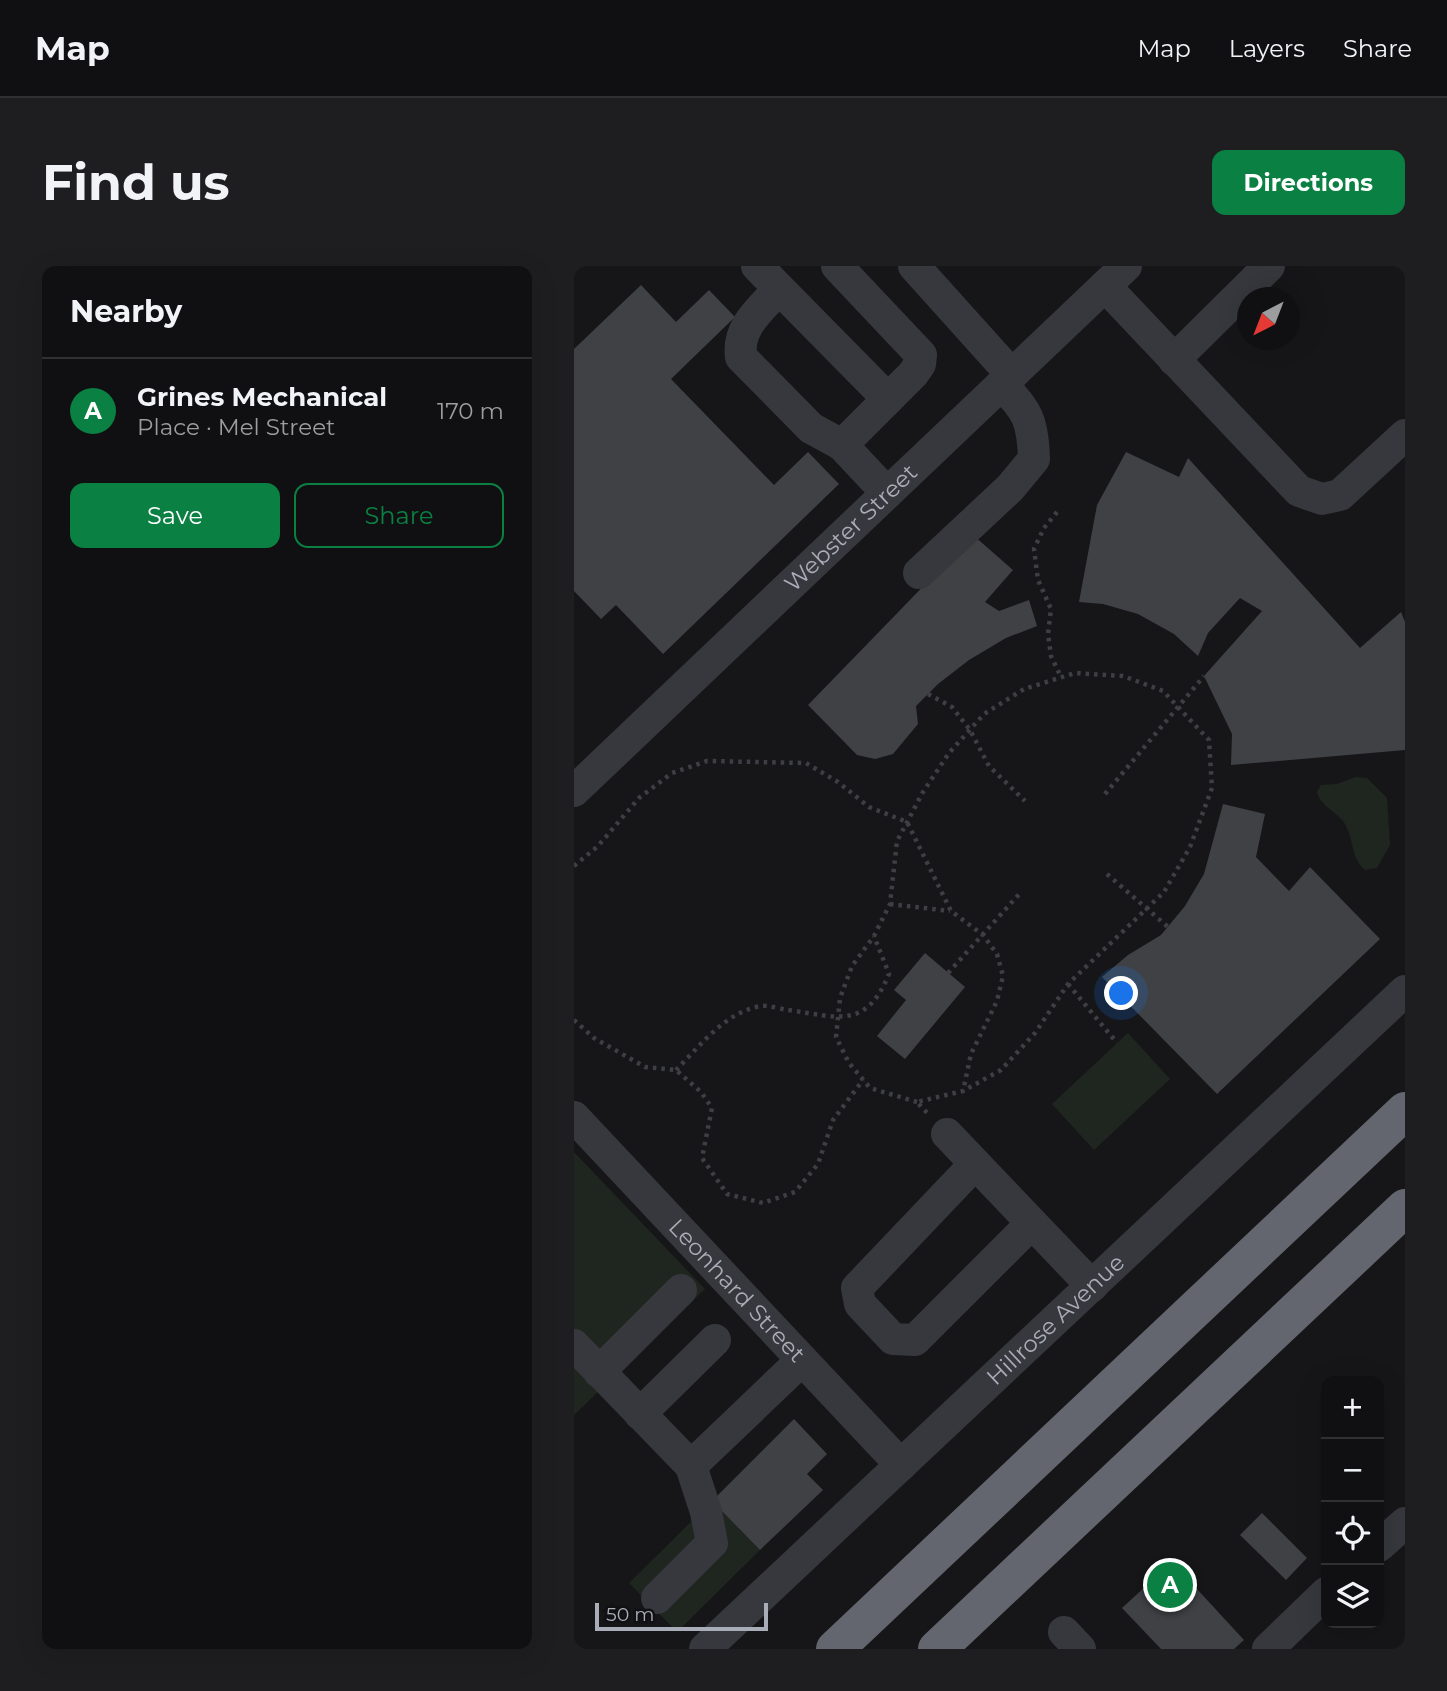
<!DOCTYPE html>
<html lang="en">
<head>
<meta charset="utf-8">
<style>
  body { margin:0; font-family:Montserrat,sans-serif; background:#1e1e20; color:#f1f3f6 }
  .controls { position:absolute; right:21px; bottom:21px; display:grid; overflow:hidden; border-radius:14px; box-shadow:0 7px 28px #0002 }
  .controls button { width:63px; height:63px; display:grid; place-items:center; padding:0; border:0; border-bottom:2px solid #303032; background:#101012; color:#f1f3f6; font:35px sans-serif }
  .compass { position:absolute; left:663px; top:21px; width:63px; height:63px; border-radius:50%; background:#101012; box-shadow:0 7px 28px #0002; rotate:222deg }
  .scale { position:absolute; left:21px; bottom:18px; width:173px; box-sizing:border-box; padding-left:7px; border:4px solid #a8adb8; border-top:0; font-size:19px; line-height:24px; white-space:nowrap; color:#a8adb8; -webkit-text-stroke:5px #111113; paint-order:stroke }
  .you { position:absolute; left:548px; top:728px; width:24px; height:24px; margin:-18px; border:5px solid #fff; border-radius:50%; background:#1a73e8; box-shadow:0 0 0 10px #1a73e833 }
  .badge { display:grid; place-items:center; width:46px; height:46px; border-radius:50%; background:#0b8043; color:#fff; font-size:23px; font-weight:700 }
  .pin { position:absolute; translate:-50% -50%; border:4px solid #fff; box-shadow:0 2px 7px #0006 }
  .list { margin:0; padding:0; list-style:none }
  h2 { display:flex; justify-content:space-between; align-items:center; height:91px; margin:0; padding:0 28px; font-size:30px }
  h2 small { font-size:23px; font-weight:400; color:#9c9d9f }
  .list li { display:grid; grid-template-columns:46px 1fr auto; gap:21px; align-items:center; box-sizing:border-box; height:105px; padding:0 28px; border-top:2px solid #303032 }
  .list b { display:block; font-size:26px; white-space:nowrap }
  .list p { margin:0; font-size:23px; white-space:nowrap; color:#9c9d9f }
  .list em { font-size:23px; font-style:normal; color:#9c9d9f }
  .actions { display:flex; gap:14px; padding:21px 28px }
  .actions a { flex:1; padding:16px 0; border:2px solid #0b8043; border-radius:14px; text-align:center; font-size:24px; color:#0b8043 }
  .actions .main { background:#0b8043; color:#fff }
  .icon { flex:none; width:38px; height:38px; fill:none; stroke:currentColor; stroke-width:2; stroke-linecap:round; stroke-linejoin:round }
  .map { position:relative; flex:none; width:831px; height:1383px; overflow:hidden; border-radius:14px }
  header { display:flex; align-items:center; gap:42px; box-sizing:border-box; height:98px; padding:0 35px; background:#101012; border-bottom:2px solid #303032 }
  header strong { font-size:33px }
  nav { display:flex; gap:38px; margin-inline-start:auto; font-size:24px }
  .intro { display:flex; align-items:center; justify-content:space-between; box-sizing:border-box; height:168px; padding:0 42px }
  h1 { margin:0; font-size:49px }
  .button { padding:18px 32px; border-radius:14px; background:#0b8043; color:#fff; font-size:24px; font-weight:700 }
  main { display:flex; gap:42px; padding:0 42px }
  aside { flex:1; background:#101012; border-radius:14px; box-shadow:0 7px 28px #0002 }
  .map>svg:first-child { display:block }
  .green { fill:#1e261f }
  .building { fill:#404145 }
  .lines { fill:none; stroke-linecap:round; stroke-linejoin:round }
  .path { stroke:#3d3f44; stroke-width:4.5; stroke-dasharray:3.5 5; stroke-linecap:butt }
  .minor { stroke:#37383d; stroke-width:32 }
  .highway { stroke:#63666e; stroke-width:38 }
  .labels { text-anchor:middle; stroke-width:5; stroke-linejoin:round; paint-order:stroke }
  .street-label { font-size:23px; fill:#a8adb8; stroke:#111113 }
</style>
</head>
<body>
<header>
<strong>Map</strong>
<nav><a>Map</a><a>Layers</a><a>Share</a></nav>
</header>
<div class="intro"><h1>Find us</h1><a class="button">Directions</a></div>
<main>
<aside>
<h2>Nearby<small></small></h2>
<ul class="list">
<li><span class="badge">A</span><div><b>Grines Mechanical</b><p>Place · Mel Street</p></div><em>170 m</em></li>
</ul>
<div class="actions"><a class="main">Save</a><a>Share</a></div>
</aside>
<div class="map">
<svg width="831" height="1383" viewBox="0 0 831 1383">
  <rect width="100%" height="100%" fill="#161618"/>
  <g class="green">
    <path d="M781,511L793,512L813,532L816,579L803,602L791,604C775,590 781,571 769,555C760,544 747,540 743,526L747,519L763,518Z"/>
    <polygon points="554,767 596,813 520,884 478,838"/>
    <polygon points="0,886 131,1023 0,1149"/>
    <polygon points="138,1235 186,1284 103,1366 55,1317"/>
  </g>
  <g class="building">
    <polygon points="67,19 102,56 135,24 161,51 97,113 200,219 234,186 265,218 89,388 42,339 27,353 0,325 0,83"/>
    <polygon points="552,186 605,211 614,192 786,382 827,346 831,356 831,484 657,499 658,468 630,410 688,345 666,332 634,367 624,390 600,368 564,348 529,338 505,336 523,239"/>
    <polygon points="399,269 439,304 411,336 425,345 455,334 463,360 432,372 395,394 364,418 342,440 344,458 319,488 301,493 283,489 234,439"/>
    <polygon points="649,538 691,548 682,591 715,625 736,601 806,673 643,828 528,711 554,689 587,669 611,640 630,608"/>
    <polygon points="351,687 391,721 331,793 303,770 332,734 320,724"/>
    <polygon points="220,1153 253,1188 233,1208 249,1224 186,1284 138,1235"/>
    <polygon points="688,1247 733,1292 712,1314 666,1269"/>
    <polygon points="598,1296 670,1374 660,1383 587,1383 548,1342"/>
  </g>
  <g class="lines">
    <g class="path">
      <polyline points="483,246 470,262 460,283 464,314 477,343 474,368 477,390 487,411"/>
      <polyline points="354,428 378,441 396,464 415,500 451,535"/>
      <polyline points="531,528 630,410"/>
      <polyline points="0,600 24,580 65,532 98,507 133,495 232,497 264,516 295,541 333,556 377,645 409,669 423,688 429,710 423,735 397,788 389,825"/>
      <polyline points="533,608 594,661"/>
      <polyline points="316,638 376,645"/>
      <polyline points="374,707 448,625"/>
      <polyline points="494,718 543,777"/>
      <polyline points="0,754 20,772 71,801 102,804 127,826 138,842 128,892 153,928 189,937 221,926 244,898 259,854 289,814"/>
      <path d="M102,804C126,780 151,746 187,740C195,739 206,743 214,744C264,751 292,764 315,708L300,670"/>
      <polyline points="343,836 296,822 275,797 262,771 266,732 278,700 300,670 316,638 323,575 349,526 375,487 410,448 450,423 501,407 549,410 589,425 635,474 638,522 616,581 590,626 494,718 461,767 427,804 389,825 343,836 356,850"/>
    </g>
    <g class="minor">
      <polyline points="183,0 314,133"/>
      <polyline points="263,0 347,89 346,98 339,108 268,179 313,227"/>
      <polyline points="340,0 438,109"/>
      <polyline points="531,20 725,225 748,233 766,229 831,169"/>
      <path d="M205,23C186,44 163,61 167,91L237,162L268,179"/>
      <polyline points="600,94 695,0"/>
      <path d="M345,307L436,222L460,193C459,157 454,143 427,119"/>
      <path id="s1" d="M0,525L552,0"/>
      <path id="s2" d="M0,851L327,1199"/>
      <polyline points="373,868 518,1020"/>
      <polyline points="401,898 283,1022 286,1038 319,1073 341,1074 458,957"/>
      <polyline points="0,1079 117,1200 228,1094"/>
      <polyline points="25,1106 107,1024"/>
      <polyline points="66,1148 141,1074"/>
      <polyline points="805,1280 831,1257"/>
      <polyline points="83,1332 138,1277 132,1246 117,1200"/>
      <polyline points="490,1366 506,1383"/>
      <path id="s3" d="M131,1383L831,725"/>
      <polyline points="694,1383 752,1327"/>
    </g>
    <g class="highway">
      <polyline points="261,1383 831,845"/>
      <polyline points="363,1383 831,942"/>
    </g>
  </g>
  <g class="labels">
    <g class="street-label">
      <text dy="8" stroke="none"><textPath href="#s1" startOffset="382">Webster Street</textPath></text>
      <text dy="8" stroke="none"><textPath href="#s2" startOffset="238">Leonhard Street</textPath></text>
      <text dy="8" stroke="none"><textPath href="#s3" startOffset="481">Hillrose Avenue</textPath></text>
    </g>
  </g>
</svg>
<div class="controls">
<button>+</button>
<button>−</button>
<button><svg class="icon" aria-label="locate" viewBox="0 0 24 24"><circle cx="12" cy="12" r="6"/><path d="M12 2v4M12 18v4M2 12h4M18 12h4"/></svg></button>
<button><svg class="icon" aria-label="layers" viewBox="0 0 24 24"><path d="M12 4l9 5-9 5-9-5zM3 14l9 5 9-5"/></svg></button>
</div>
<svg class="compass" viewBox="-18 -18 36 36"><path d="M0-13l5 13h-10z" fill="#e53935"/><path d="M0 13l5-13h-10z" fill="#9c9d9f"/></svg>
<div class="scale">50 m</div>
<div class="you"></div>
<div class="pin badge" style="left:596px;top:1319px">A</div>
</div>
</main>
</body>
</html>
